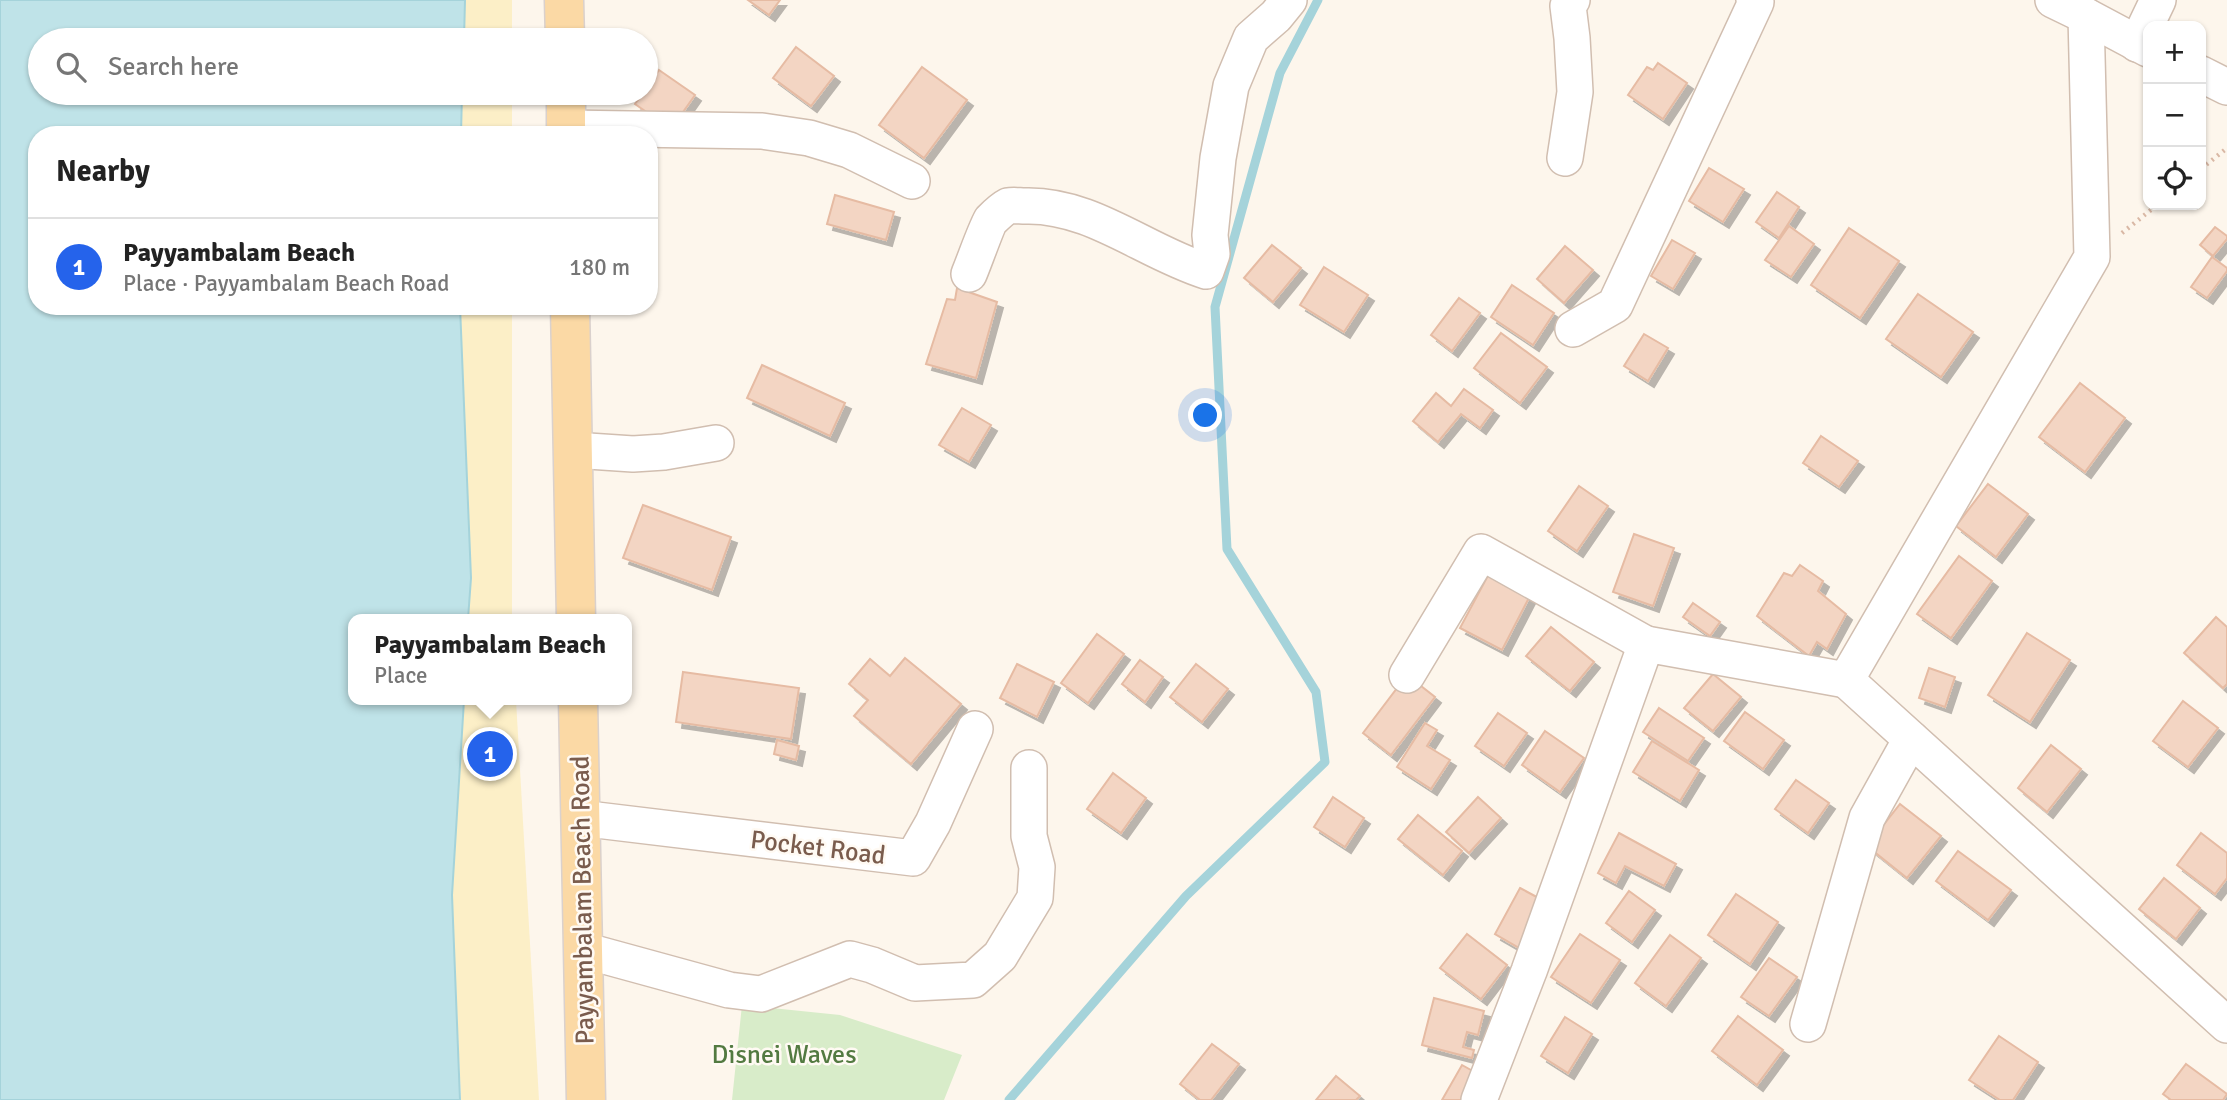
<!DOCTYPE html>
<html lang="en">
<head>
<meta charset="utf-8">
<style>
  body { margin:0; font-family:Signika,sans-serif; background:#f2f2f2; color:#222 }
  .controls { position:absolute; right:21px; top:21px; display:grid; overflow:hidden; border-radius:14px; box-shadow:0 2px 5px #0004 }
  .controls button { width:63px; height:63px; display:grid; place-items:center; padding:0; border:0; border-bottom:2px solid #e0e0e0; background:#fff; color:#222; font:35px sans-serif }
  .you { position:absolute; left:1206px; top:416px; width:24px; height:24px; margin:-18px; border:5px solid #fff; border-radius:50%; background:#1a73e8; box-shadow:0 0 0 10px #1a73e833 }
  .badge { display:grid; place-items:center; width:46px; height:46px; border-radius:50%; background:#2563eb; color:#fff; font-size:23px; font-weight:700 }
  .pin { position:absolute; translate:-50% -50%; border:4px solid #fff; box-shadow:0 2px 7px #0006 }
  .popup { position:absolute; left:348px; top:614px; width:284px; height:91px; box-sizing:border-box; display:grid; place-content:center; border-radius:14px; background:#fff; filter:drop-shadow(0 2px 5px #0005); font-size:23px; white-space:nowrap; color:#767676 }
  .popup b { font-size:26px; color:#222 }
  .popup::after { content:''; position:absolute; left:50%; top:100%; margin-left:-14px; border:14px solid transparent; border-top-color:#fff }
  .list { margin:0; padding:0; list-style:none }
  h2 { display:flex; justify-content:space-between; align-items:center; height:91px; margin:0; padding:0 28px; font-size:30px }
  h2 small { font-size:23px; font-weight:400; color:#767676 }
  .list li { display:grid; grid-template-columns:46px 1fr auto; gap:21px; align-items:center; box-sizing:border-box; height:98px; padding:0 28px; border-top:2px solid #e0e0e0 }
  .list b { display:block; font-size:26px; white-space:nowrap }
  .list p { margin:0; font-size:23px; white-space:nowrap; color:#767676 }
  .list em { font-size:23px; font-style:normal; color:#767676 }
  .icon { flex:none; width:38px; height:38px; fill:none; stroke:currentColor; stroke-width:2; stroke-linecap:round; stroke-linejoin:round }
  .map { position:relative; flex:none; width:2227px; height:1100px; overflow:hidden }
  .search { position:absolute; background:#fff; box-shadow:0 2px 5px #0004; left:28px; top:28px; width:630px; height:77px; display:flex; align-items:center; gap:18px; box-sizing:border-box; padding:0 24px; border-radius:38px; color:#767676; font-size:26px }
  .panel { position:absolute; background:#fff; box-shadow:0 2px 5px #0004; left:28px; top:126px; width:630px; height:189px; border-radius:28px }
  .map>svg:first-child { display:block }
  .green { fill:#d8ecc9 }
  .sand { fill:#fcefc7 }
  .water { fill:#bfe3e8; stroke:#a5d3da; stroke-width:2 }
  .lines { fill:none; stroke-linecap:round; stroke-linejoin:round }
  .stream { stroke:#a5d3da; stroke-width:9 }
  .building { fill:#f3d5c3; stroke:#e6bba3; stroke-width:2; filter:url(#shadow) }
  .minor-casing { stroke:#d1beb0; stroke-width:38 }
  .major-casing { stroke:#dad1cd; stroke-width:41 }
  .path { stroke:#d9b8a5; stroke-width:4.5; stroke-dasharray:2 5; stroke-linecap:butt }
  .minor { stroke:#fff; stroke-width:35 }
  .major { stroke:#fbd9a5; stroke-width:38 }
  .labels { text-anchor:middle; stroke-width:5; stroke-linejoin:round; paint-order:stroke }
  .street-label { font-size:26px; fill:#7a5c4d; stroke:#fffaf3 }
  .park-label { font-size:26px; fill:#537a41; stroke:#fffaf3 }
</style>
</head>
<body>
<div class="map">
<svg width="2227" height="1100" viewBox="0 0 2227 1100">
  <defs>
    <filter id="shadow"><feDropShadow dx="6" dy="6" stdDeviation="0" flood-color="#0004"/></filter>
  </defs>
  <rect width="100%" height="100%" fill="#fdf6ec"/>
  <polygon class="green" points="742,1005 840,1015 962,1055 944,1100 732,1100"/>
  <g class="sand">
    <polygon points="465,0 512,0 512,40 464,40"/>
    <polygon points="462,93 512,93 512,135 461,135"/>
    <polygon points="460,306 512,306 512,619 468,619 471,578"/>
    <polygon points="464,700 516,700 539,1100 461,1100 452,895"/>
  </g>
  <polygon class="water" points="0,0 465,0 464,40 40,40 40,93 462,93 461,135 37,135 37,306 460,306 471,578 468,619 354,619 354,700 464,700 452,895 460,1100 0,1100"/>
  <g class="lines">
    <polyline class="stream" points="1009,1100 1186,896 1325,762 1316,692 1227,549 1215,307 1280,73 1318,0"/>
  </g>
  <g class="building">
    <polygon points="748,0 780,0 769,15"/>
    <polygon points="796,47 834,76 811,106 773,78"/>
    <polygon points="1658,63 1687,83 1663,119 1628,95 1647,67 1653,70"/>
    <polygon points="922,67 967,100 924,158 879,125"/>
    <polygon points="659,70 695,95 671,129 635,104 643,93 646,93 646,89"/>
    <polygon points="1709,168 1744,189 1723,222 1689,201"/>
    <polygon points="1777,192 1799,207 1779,238 1756,222"/>
    <polygon points="835,195 894,212 886,240 827,224"/>
    <polygon points="1789,226 1814,244 1791,277 1765,260"/>
    <polygon points="2215,227 2227,236 2227,239 2213,256 2200,245"/>
    <polygon points="1849,228 1899,261 1860,318 1811,285"/>
    <polygon points="1672,240 1695,253 1673,289 1651,276"/>
    <polygon points="1272,245 1301,268 1273,302 1244,278"/>
    <polygon points="1565,246 1593,270 1564,303 1537,279"/>
    <polygon points="2212,257 2227,268 2227,271 2207,298 2191,287"/>
    <polygon points="1324,267 1368,295 1344,332 1300,305"/>
    <polygon points="1512,285 1554,313 1533,345 1491,317"/>
    <polygon points="957,288 997,302 976,378 926,364 947,299 955,300"/>
    <polygon points="1918,294 1973,332 1941,377 1886,339"/>
    <polygon points="1459,298 1480,313 1452,351 1431,335"/>
    <polygon points="1501,333 1547,367 1520,403 1474,368"/>
    <polygon points="1644,334 1668,348 1648,381 1624,366"/>
    <polygon points="762,365 845,403 830,436 747,398"/>
    <polygon points="2080,383 2125,418 2085,472 2039,437"/>
    <polygon points="1464,389 1493,410 1480,428 1461,414 1438,442 1413,421 1436,393 1451,406"/>
    <polygon points="962,408 991,425 969,462 939,445"/>
    <polygon points="1821,436 1858,461 1839,487 1803,463"/>
    <polygon points="1988,484 2028,514 1996,557 1956,526"/>
    <polygon points="1579,486 1608,506 1577,551 1548,531"/>
    <polygon points="643,505 731,537 712,590 623,558"/>
    <polygon points="1634,534 1674,548 1653,606 1613,592"/>
    <polygon points="1959,556 1992,581 1951,638 1917,614"/>
    <polygon points="1800,565 1823,581 1818,591 1846,614 1827,649 1817,642 1809,656 1757,616 1784,573 1792,576"/>
    <polygon points="1492,568 1533,590 1502,650 1460,628"/>
    <polygon points="1693,603 1720,622 1710,636 1683,617"/>
    <polygon points="2216,617 2227,627 2227,684 2223,688 2184,653"/>
    <polygon points="1551,627 1594,662 1570,691 1526,656"/>
    <polygon points="2027,633 2070,660 2030,722 1988,695"/>
    <polygon points="1097,634 1124,654 1088,703 1061,683"/>
    <polygon points="905,658 961,704 911,764 854,716 868,700 849,684 870,659 890,676"/>
    <polygon points="1140,660 1163,677 1145,702 1122,684"/>
    <polygon points="1017,664 1054,682 1037,717 1000,698"/>
    <polygon points="1196,664 1228,689 1202,722 1170,697"/>
    <polygon points="1929,668 1955,677 1945,707 1919,698"/>
    <polygon points="683,672 799,688 791,739 676,722"/>
    <polygon points="1713,674 1741,697 1713,731 1684,708"/>
    <polygon points="1407,675 1435,697 1391,755 1363,733"/>
    <polygon points="2183,701 2218,728 2188,767 2153,741"/>
    <polygon points="1659,708 1704,738 1688,761 1643,732"/>
    <polygon points="1745,712 1784,740 1763,769 1724,741"/>
    <polygon points="1498,713 1527,733 1504,766 1475,746"/>
    <polygon points="1425,723 1437,730 1427,746 1450,760 1431,789 1397,767"/>
    <polygon points="1545,731 1584,758 1560,792 1522,765"/>
    <polygon points="777,740 799,746 796,760 774,754"/>
    <polygon points="1652,741 1699,770 1680,801 1633,772"/>
    <polygon points="2051,745 2081,769 2047,812 2018,788"/>
    <polygon points="1113,773 1146,798 1121,833 1087,809"/>
    <polygon points="1796,780 1829,803 1808,833 1775,809"/>
    <polygon points="1333,797 1364,818 1345,847 1314,827"/>
    <polygon points="1478,797 1501,818 1469,853 1446,832"/>
    <polygon points="1900,804 1941,836 1907,878 1867,846"/>
    <polygon points="1418,815 1462,851 1443,875 1398,839"/>
    <polygon points="1619,833 1676,864 1664,886 1625,866 1616,883 1598,873"/>
    <polygon points="2201,833 2227,853 2227,878 2215,894 2177,865"/>
    <polygon points="1958,851 2011,890 1988,920 1936,881"/>
    <polygon points="2164,878 2200,908 2176,939 2139,909"/>
    <polygon points="1520,888 1546,902 1521,949 1495,934"/>
    <polygon points="1629,891 1655,910 1632,942 1606,923"/>
    <polygon points="1736,894 1778,922 1750,964 1708,935"/>
    <polygon points="1467,934 1507,965 1481,999 1440,968"/>
    <polygon points="1580,934 1620,960 1591,1003 1551,977"/>
    <polygon points="1670,935 1701,958 1666,1006 1635,983"/>
    <polygon points="1769,958 1797,977 1769,1016 1741,997"/>
    <polygon points="1434,998 1484,1011 1478,1035 1467,1032 1463,1047 1474,1050 1472,1058 1422,1045"/>
    <polygon points="1738,1016 1783,1050 1757,1085 1712,1051"/>
    <polygon points="1565,1017 1592,1034 1568,1073 1541,1056"/>
    <polygon points="1999,1036 2038,1062 2013,1100 2000,1100 1969,1080"/>
    <polygon points="1212,1044 1239,1064 1211,1100 1200,1100 1180,1084"/>
    <polygon points="2186,1064 2227,1094 2223,1100 2171,1100 2163,1094"/>
    <polygon points="1462,1065 1485,1078 1473,1100 1442,1100"/>
    <polygon points="1336,1076 1360,1096 1356,1100 1316,1100"/>
  </g>
  <g class="lines">
    <defs>
      <g id="minor">
        <polyline points="2086,16 2148,49"/>
        <polyline points="2137,44 2158,0"/>
        <polyline points="2201,74 2227,87"/>
        <polyline points="566,128 762,131 809,138 849,150 912,181"/>
        <polyline points="1565,158 1575,92 1572,38 1568,6 1572,0"/>
        <path d="M969,274C973,265 987,225 991,220C995,216 1004,208 1008,206C1013,205 1020,206 1025,206C1091,204 1145,252 1206,271L1212,254L1210,235L1218,158L1231,86L1251,38L1276,16L1289,0"/>
        <polyline points="1573,329 1615,305 1756,2 1754,0"/>
        <polyline points="573,450 633,454 664,452 716,443"/>
        <polyline points="1407,675 1481,552 1646,644"/>
        <polyline points="1846,680 2227,1025"/>
        <polyline points="580,818 913,858 933,823 975,729"/>
        <polyline points="583,950 729,990 761,994 850,959 872,965 915,983 973,980 1000,956 1035,898 1037,867 1029,836 1029,768"/>
        <polyline points="1808,1024 1867,818 1911,739"/>
        <polyline points="1479,1100 1529,971 1646,644 1846,680 2092,257 2086,16 2053,0"/>
      </g>
      <g id="major">
        <polyline points="564,0 565,40"/>
        <polyline points="566,93 566,135"/>
        <polyline points="570,306 576,619"/>
        <polyline points="578,700 586,1100"/>
      </g>
    </defs>
    <use href="#minor" class="minor-casing"/>
    <use href="#major" class="major-casing"/>
    <g class="path">
      <polyline points="2201,169 2227,148"/>
      <polyline points="2122,233 2157,205"/>
    </g>
    <use href="#minor" class="minor"/>
    <use href="#major" class="major"/>
  </g>
  <g class="labels">
    <g class="street-label">
      <text transform="translate(818 847) rotate(7)" y="9">Pocket Road</text>
      <text transform="translate(582 900) rotate(-91)" y="9">Payyambalam Beach Road</text>
    </g>
    <g class="park-label">
      <text x="784" y="1063">Disnei Waves</text>
    </g>
  </g>
</svg>
<div class="controls">
<button>+</button>
<button>−</button>
<button><svg class="icon" aria-label="locate" viewBox="0 0 24 24"><circle cx="12" cy="12" r="6"/><path d="M12 2v4M12 18v4M2 12h4M18 12h4"/></svg></button>
</div>
<div class="you"></div>
<div class="pin badge" style="left:490px;top:754px">1</div>
<div class="popup"><b>Payyambalam Beach</b>Place</div>
<div class="search"><svg class="icon" aria-label="search" viewBox="0 0 24 24"><circle cx="10" cy="10" r="6"/><path d="M15 15l6 6"/></svg>Search here</div>
<section class="panel">
<h2>Nearby<small></small></h2>
<ul class="list">
<li><span class="badge">1</span><div><b>Payyambalam Beach</b><p>Place · Payyambalam Beach Road</p></div><em>180 m</em></li>
</ul>
</section>
</div>
</body>
</html>
